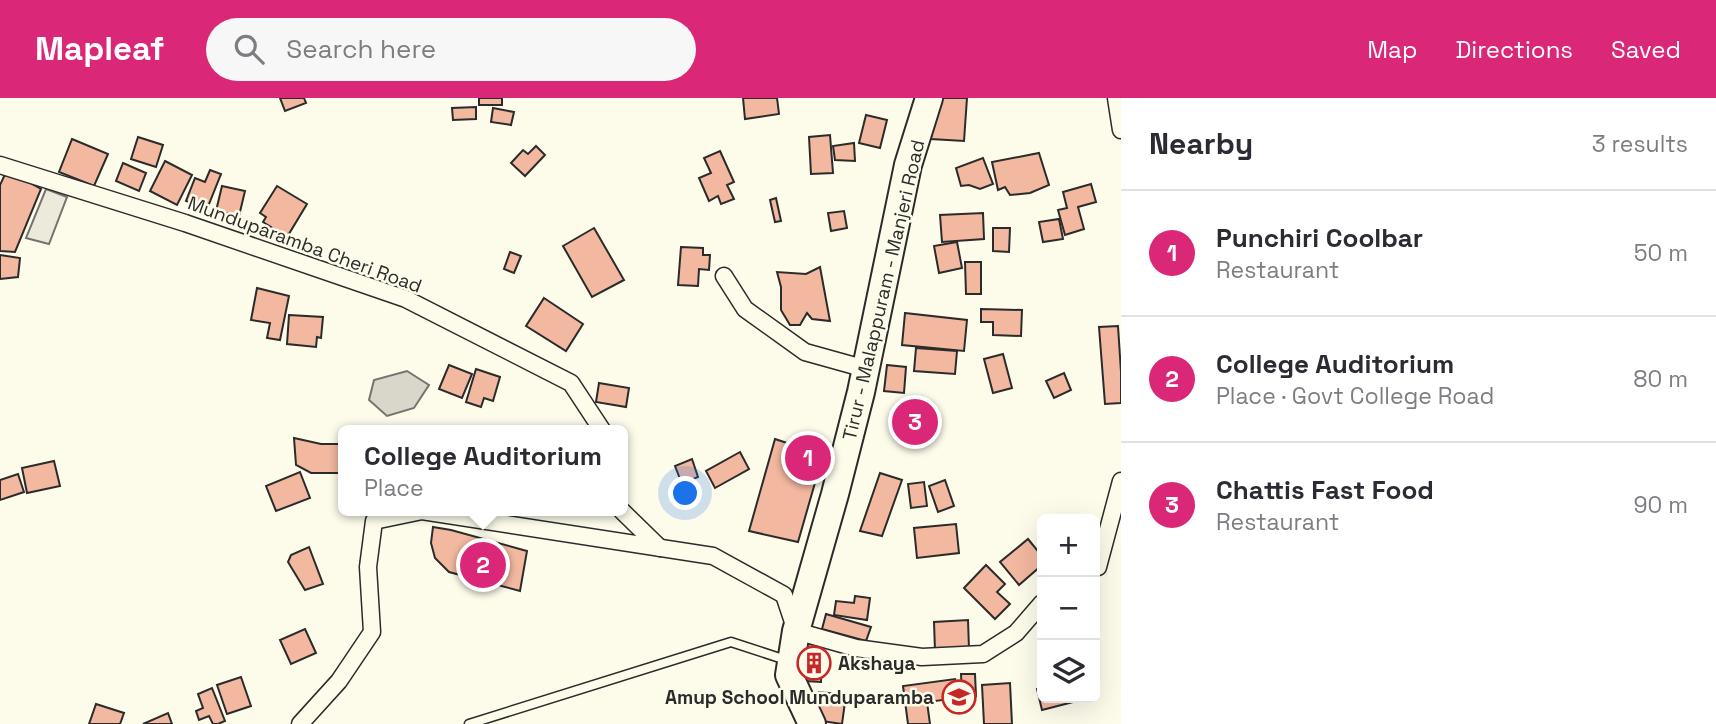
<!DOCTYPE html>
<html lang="en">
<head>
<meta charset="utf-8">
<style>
  body { margin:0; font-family:"Space Grotesk",sans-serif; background:#f7f7f7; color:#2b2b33 }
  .controls { position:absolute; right:21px; bottom:21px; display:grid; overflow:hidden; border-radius:10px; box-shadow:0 7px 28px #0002 }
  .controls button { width:63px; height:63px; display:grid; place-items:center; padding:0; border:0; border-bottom:2px solid #e1e1e2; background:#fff; color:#2b2b33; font:35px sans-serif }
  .you { position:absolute; left:686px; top:396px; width:24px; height:24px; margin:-18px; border:5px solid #fff; border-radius:50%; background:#1a73e8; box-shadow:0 0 0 10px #1a73e833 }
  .badge { display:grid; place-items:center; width:46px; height:46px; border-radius:50%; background:#db2777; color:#fff; font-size:23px; font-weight:700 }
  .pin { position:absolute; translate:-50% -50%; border:4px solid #fff; box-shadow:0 2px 7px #0006 }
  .popup { position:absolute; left:338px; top:327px; width:290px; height:91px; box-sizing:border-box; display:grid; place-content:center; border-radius:10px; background:#fff; filter:drop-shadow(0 2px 5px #0005); font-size:23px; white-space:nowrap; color:#7c7c81 }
  .popup b { font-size:26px; color:#2b2b33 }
  .popup::after { content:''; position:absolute; left:50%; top:100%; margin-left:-14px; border:14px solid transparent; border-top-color:#fff }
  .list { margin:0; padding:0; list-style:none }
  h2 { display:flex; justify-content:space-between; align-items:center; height:91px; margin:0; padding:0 28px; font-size:30px }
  h2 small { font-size:23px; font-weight:400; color:#7c7c81 }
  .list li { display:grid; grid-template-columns:46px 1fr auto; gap:21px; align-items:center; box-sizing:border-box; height:126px; padding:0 28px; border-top:2px solid #e1e1e2 }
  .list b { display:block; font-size:26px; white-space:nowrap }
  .list p { margin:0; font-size:23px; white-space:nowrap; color:#7c7c81 }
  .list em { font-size:23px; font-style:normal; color:#7c7c81 }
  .icon { flex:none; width:38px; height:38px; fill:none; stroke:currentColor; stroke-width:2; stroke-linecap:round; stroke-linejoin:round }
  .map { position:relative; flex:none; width:1121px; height:626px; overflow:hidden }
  header { display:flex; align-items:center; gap:42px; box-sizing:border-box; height:98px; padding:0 35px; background:#db2777; color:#fff }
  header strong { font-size:33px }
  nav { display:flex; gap:38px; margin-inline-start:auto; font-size:24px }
  .search { width:490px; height:63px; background:#f7f7f7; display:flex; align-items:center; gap:18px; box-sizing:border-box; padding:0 24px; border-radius:38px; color:#7c7c81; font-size:26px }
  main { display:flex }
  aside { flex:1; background:#fff }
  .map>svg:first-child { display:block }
  .parking { fill:#eceadb; stroke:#74746e; stroke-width:2 }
  .water { fill:#d8d7c9; stroke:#74746e; stroke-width:2 }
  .building { fill:#f2b8a0; stroke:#2b2b2b; stroke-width:2 }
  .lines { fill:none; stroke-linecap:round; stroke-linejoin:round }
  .service-casing { stroke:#2b2b2b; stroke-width:11 }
  .minor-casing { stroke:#2b2b2b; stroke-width:19 }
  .primary-casing { stroke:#2b2b2b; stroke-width:30 }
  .service { stroke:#fdfbea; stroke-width:8 }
  .minor { stroke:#fdfbea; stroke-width:16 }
  .primary { stroke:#fdfbea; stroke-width:26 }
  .labels { text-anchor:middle; stroke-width:5; stroke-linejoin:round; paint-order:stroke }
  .street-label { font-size:19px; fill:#2b2b2b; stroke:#fdfbea }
  .poi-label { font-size:19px; font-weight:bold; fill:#2b2b2b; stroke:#fdfbea; text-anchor:start }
</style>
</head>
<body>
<header>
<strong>Mapleaf</strong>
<div class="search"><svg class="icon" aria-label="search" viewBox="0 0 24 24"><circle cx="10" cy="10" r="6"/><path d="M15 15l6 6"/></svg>Search here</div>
<nav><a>Map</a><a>Directions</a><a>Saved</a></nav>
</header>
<main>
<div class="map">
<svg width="1121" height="626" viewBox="0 0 1121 626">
  <rect width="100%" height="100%" fill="#fdfbea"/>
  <polygon class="parking" points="46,91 67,99 49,146 26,140"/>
  <polygon class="water" points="407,273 429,287 414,310 387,318 369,302 374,282"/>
  <g class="building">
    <polygon points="280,0 304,0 306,5 285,13"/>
    <rect x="479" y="0" width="23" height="7"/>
    <polygon points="743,0 777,0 779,16 745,21"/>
    <polygon points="935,0 967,0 964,43 931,41"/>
    <polygon points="476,9 476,21 453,22 452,10"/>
    <polygon points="493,10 514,14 511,27 491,24"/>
    <polygon points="866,17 887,22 880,50 859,45"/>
    <polygon points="830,37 833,75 811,76 809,39"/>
    <polygon points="138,39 163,47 156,69 131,61"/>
    <polygon points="72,41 108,56 94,88 59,74"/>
    <polygon points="854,45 855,63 835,62 833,48"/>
    <polygon points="536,48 545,57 525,78 511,65 523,52 528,56"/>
    <polygon points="720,53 734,84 727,87 734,101 721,106 718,98 709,103 699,80 711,75 704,60"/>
    <polygon points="1039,55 1049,87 1030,95 1010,97 1005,89 998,92 992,64"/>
    <polygon points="983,60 993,86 980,91 969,87 961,88 956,70"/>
    <polygon points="165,63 192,77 177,107 150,93"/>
    <polygon points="123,65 146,75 139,93 116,83"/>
    <polygon points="7,72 41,91 15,154 0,153 0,87"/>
    <polygon points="210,72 221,76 207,111 186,103 195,80 205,84"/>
    <polygon points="1091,86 1096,104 1078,109 1084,131 1065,137 1058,112 1067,110 1063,94"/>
    <polygon points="222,88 245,93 239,118 216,113"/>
    <polygon points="277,88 307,106 287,139 263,124 266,119 260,115"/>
    <polygon points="776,100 781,123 775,124 770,102"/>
    <polygon points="844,113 847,130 831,133 828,115"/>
    <polygon points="983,115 984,141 942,144 940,117"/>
    <polygon points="1059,121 1063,141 1043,144 1039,124"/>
    <polygon points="594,130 624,182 592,199 563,148"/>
    <polygon points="993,130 1010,130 1009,154 993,153"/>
    <polygon points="957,144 962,170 939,175 934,148"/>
    <polygon points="681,149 703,150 703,157 710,157 709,172 699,171 698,188 678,187"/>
    <polygon points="510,154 521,158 514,175 504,171"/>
    <polygon points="0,157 20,160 18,179 0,181"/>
    <polygon points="965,164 981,164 981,196 966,196"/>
    <polygon points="820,169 830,223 812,221 807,215 800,227 790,227 781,212 781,189 777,174 806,176"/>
    <polygon points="257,190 289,198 280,242 267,240 270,225 251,222"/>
    <polygon points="544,200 583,226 566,253 526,228"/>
    <polygon points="981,211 1022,212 1021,238 993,237 993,224 981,224"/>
    <polygon points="905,215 967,222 964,253 902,247"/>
    <polygon points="289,217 323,219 321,240 317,239 316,249 287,246"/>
    <polygon points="1118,228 1121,274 1121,305 1105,306 1099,229"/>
    <polygon points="916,250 957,253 955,276 914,273"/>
    <polygon points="1003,256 1012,290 993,295 984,261"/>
    <polygon points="449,267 472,276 462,300 439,291"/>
    <polygon points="887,267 906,269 904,295 884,293"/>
    <polygon points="476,271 500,279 493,303 484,300 481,309 466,304"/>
    <polygon points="1064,275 1071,292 1054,300 1046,283"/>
    <polygon points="599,285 629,290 626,309 596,304"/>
    <polygon points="905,309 928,312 928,337 900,335"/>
    <polygon points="294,340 321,346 343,346 343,375 311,375 296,367"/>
    <polygon points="775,341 823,357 798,444 749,433"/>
    <polygon points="740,354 749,371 715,390 706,373"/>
    <polygon points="692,361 698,379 682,386 675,368"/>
    <polygon points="54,363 60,388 27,395 22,370"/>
    <polygon points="300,374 310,400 276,413 266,388"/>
    <polygon points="880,375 902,382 882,438 860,433"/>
    <polygon points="18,376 24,394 0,402 0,382"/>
    <polygon points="945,382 954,408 938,414 929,388"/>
    <polygon points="924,384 927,408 911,410 908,386"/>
    <polygon points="956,426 959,455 917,460 914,430"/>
    <polygon points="433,429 451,432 527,453 520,493 449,474 435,460 431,445"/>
    <polygon points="1028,441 1042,458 1042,467 1019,487 1000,464"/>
    <polygon points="309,449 323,486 305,492 288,464 291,457"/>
    <polygon points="986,467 1005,486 997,494 1010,506 995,521 964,490"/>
    <polygon points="855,498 870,500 867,522 834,517 836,503 854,505"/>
    <polygon points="826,516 871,529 866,543 822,531"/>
    <polygon points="968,522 969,551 935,553 934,524"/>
    <polygon points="305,531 316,555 291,566 280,542"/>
    <polygon points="807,546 822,546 821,584 805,583"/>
    <polygon points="961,576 975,576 976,598 962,599"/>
    <polygon points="241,579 251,608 227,616 217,587"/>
    <polygon points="955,581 958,600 927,604 930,626 908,626 903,588"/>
    <polygon points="1010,585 1012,626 984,626 982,587"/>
    <polygon points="212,590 225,623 218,626 213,626 209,618 199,622 196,613 203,610 198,596"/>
    <polygon points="1042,590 1042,600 1076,600 1077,603 1042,612 1037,591"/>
    <polygon points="819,594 846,597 842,626 815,622"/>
    <polygon points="96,606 124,615 120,626 89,626"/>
    <polygon points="168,615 172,626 143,626"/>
  </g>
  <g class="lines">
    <defs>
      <polyline id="service" points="469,626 731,544 786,562"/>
      <g id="minor">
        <polyline points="1116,0 1121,32"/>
        <polyline points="0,67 185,125 406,201 571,285 602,332"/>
        <polyline points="724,178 745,211 805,254 866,271"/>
        <polyline points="622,413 660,450"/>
        <polyline points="1095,470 1098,469 1121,383"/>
        <polyline points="300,626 339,583 372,534 368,469 374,423 422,413 713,458 784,497 796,533 856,550 922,559 983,556 1016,535 1042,505"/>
      </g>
      <polyline id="primary" points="812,626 789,577 796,533 835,396 861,294 908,67 929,0"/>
    </defs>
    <use href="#service" class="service-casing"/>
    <use href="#minor" class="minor-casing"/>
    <use href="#primary" class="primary-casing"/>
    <use href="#service" class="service"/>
    <use href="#minor" class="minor"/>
    <use href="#primary" class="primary"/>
  </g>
  <defs>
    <symbol id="building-ring" viewBox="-11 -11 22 22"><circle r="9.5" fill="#fdfbea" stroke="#c62828" stroke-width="1.5"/><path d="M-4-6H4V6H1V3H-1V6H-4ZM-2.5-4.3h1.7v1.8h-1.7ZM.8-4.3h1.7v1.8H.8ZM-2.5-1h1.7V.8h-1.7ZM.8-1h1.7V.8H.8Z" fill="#c62828"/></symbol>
    <symbol id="school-ring" viewBox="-11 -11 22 22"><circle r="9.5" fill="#fdfbea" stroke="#c62828" stroke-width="1.5"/><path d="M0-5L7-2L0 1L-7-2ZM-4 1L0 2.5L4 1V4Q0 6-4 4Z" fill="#c62828"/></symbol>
  </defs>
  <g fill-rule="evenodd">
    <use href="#building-ring" x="795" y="546" width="38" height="38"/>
    <use href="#school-ring" x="940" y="580" width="38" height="38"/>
  </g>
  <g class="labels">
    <g class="street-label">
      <text transform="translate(305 146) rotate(20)" y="7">Munduparamba Cheri Road</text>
      <text transform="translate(883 192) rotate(-77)" y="7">Tirur - Malappuram - Manjeri Road</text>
    </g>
    <g class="poi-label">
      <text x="838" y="572">Akshaya</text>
      <text x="934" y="606" text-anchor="end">Amup School Munduparamba</text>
    </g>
  </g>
</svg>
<div class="controls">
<button>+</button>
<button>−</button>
<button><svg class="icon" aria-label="layers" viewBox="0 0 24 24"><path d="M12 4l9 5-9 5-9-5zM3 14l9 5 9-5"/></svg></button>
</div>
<div class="you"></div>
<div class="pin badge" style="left:808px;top:360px">1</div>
<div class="pin badge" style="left:483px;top:467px">2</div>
<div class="popup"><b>College Auditorium</b>Place</div>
<div class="pin badge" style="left:915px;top:324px">3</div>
</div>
<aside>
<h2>Nearby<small>3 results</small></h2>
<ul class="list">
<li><span class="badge">1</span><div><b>Punchiri Coolbar</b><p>Restaurant</p></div><em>50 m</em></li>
<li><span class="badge">2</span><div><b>College Auditorium</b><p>Place · Govt College Road</p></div><em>80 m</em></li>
<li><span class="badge">3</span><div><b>Chattis Fast Food</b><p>Restaurant</p></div><em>90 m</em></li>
</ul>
</aside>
</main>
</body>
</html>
